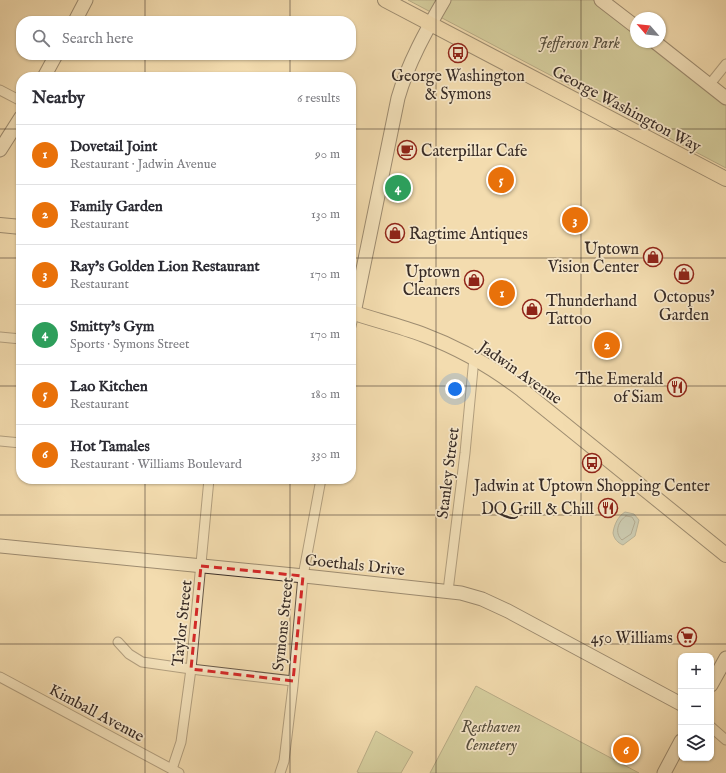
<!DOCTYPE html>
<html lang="en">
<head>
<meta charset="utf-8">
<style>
  body { margin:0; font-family:"IM FELL English",serif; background:#f7f7f7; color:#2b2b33 }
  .controls { position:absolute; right:12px; bottom:12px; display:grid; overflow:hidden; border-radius:8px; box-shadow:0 1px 3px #0004 }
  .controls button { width:36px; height:36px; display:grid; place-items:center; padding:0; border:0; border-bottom:1px solid #e1e1e2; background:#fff; color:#2b2b33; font:20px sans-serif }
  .compass { position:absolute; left:630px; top:12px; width:36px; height:36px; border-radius:50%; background:#fff; box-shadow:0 1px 3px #0004; rotate:298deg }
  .you { position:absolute; left:455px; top:389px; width:14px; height:14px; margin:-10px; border:3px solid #fff; border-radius:50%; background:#1a73e8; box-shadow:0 0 0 6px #1a73e833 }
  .badge { display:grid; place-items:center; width:26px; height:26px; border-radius:50%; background:#d93025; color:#fff; font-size:13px; font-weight:700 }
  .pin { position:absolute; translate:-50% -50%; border:2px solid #fff; box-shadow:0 1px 4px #0006 }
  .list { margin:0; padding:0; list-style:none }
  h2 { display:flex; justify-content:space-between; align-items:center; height:52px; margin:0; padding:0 16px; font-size:17px }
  h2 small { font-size:13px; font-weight:400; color:#7c7c81 }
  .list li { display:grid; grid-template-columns:26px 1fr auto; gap:12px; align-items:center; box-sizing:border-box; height:60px; padding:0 16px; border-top:1px solid #e1e1e2 }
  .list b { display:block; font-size:15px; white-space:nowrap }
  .list p { margin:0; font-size:13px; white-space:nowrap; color:#7c7c81 }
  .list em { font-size:13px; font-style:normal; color:#7c7c81 }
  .icon { flex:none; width:22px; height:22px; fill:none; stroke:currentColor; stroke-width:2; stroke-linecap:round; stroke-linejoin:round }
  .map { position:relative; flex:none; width:726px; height:773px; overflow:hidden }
  .search { position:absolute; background:#fff; box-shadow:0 1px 3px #0004; left:16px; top:16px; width:340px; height:44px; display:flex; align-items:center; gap:10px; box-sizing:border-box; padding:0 14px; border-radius:16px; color:#7c7c81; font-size:15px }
  .panel { position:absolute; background:#fff; box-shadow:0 1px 3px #0004; left:16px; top:72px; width:340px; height:412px; border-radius:16px }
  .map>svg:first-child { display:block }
  .green { fill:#b7c18e; stroke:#78765a }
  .water { fill:#a0b9b6; stroke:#76817c }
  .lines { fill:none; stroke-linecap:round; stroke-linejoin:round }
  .shore { stroke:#6c726e; stroke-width:1 }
  .street-casing { stroke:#675848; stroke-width:11 }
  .secondary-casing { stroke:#382c26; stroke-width:15 }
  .primary-casing { stroke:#382c26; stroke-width:16 }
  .street { stroke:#f7e8cb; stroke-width:9 }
  .secondary { stroke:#f7e8cb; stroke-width:13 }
  .primary { stroke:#f3dcaf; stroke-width:14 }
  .marked { fill:none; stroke:#d62828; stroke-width:3; stroke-dasharray:8 5; stroke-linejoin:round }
  .grid { fill:none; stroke:#382c26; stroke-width:1; stroke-opacity:0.55 }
  .labels { text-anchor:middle; stroke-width:3.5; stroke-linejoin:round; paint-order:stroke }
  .park-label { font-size:16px; font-style:italic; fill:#585140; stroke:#f7e8cb }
  .poi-label { font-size:16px; fill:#382c26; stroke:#f7e8cb; text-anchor:end }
  .street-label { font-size:16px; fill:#382c26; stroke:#f7e8cb }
</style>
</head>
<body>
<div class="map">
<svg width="726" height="773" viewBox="0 0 726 773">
  <rect width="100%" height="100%" fill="#f3dcaf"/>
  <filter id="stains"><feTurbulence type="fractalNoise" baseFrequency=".005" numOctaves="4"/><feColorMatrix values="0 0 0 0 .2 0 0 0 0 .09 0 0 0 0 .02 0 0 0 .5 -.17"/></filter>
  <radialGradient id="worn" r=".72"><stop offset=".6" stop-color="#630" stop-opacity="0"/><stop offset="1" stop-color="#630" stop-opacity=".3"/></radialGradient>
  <g class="green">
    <polygon points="408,0 593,0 636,34 636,42 647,42 726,105 726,168"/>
    <polygon points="476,686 639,773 430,773"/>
    <polygon points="376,731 413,752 401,773 360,773 357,772"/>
  </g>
  <path class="water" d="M625,512L634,514L639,520L635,536L623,545C618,543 614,539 613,533C614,525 618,516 625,512Z"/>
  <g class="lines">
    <path class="shore" d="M626,516L632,517L635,522L631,534L622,540C614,533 618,521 626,516Z"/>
    <defs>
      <g id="street">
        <polyline points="710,84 726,64"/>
        <polyline points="0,90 21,101"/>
        <polyline points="351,326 354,313"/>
        <polyline points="0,337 21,339"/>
        <polyline points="0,441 21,443"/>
        <polyline points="448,591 465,453 474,358"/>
        <polyline points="118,642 129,654 142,662 191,669 293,681"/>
        <polyline points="0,677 179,773"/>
        <polyline points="711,727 726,740"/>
        <polyline points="172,769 181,742 191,669 209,479"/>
        <polyline points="280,773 284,761 293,686 303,576 321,479"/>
      </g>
      <g id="secondary">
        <polyline points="601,0 636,27"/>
        <polyline points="75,21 86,0"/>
        <polyline points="655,42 726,98"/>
        <polyline points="44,77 56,55"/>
        <polyline points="0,150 21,117"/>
        <path d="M354,313L398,98C408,63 426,31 444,0"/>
        <polyline points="0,546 314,577 461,593 482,599 508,611 681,704"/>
        <polyline points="711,685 726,658"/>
        <polyline points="664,773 681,741"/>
      </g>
      <g id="primary">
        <polyline points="385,0 726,179"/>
        <polyline points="0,225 21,227"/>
        <path d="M351,312C375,320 400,326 424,335C459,348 492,367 522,390L726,555"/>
      </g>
    </defs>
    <use href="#street" class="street-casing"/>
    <use href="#secondary" class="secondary-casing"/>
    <use href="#primary" class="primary-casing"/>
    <use href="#street" class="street"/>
    <use href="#secondary" class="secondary"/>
    <use href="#primary" class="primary"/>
  </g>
  <path d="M0 0H726V773H0ZM201,566L303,576L293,681L191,669Z" fill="#f3dcaf" fill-opacity=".55" fill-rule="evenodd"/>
  <path class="marked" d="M201,566L303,576L293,681L191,669Z"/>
  <path class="grid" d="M145,0V21M290,0V21M436,0V773M581,0V773M145,55V77M290,55V77M0,129H21M351,129H726M0,258H21M351,258H726M0,386H21M351,386H726M145,479V773M290,479V773M0,515H726M0,644H726"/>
  <defs>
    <symbol id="bus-ring" viewBox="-11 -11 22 22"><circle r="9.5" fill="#f7e8cb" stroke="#8f2418" stroke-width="1.5"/><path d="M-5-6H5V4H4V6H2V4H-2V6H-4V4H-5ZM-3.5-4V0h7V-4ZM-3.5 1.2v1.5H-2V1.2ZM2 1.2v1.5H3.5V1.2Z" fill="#8f2418"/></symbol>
    <symbol id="cafe-ring" viewBox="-11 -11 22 22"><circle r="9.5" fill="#f7e8cb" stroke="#8f2418" stroke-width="1.5"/><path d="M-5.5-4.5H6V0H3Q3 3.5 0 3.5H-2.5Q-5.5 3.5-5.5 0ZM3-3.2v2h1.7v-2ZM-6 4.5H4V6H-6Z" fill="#8f2418"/></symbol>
    <symbol id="shop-ring" viewBox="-11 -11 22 22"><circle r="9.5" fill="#f7e8cb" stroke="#8f2418" stroke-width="1.5"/><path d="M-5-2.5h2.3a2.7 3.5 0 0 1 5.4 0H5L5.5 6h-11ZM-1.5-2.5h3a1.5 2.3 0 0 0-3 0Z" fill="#8f2418"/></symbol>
    <symbol id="restaurant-ring" viewBox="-11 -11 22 22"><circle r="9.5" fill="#f7e8cb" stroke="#8f2418" stroke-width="1.5"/><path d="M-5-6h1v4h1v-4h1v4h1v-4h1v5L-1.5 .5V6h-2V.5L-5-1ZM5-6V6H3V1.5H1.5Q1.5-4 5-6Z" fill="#8f2418"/></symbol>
    <symbol id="supermarket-ring" viewBox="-11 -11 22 22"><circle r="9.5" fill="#f7e8cb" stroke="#8f2418" stroke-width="1.5"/><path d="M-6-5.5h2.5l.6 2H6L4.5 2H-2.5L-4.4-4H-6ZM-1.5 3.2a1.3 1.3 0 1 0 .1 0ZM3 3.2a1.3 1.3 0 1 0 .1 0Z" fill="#8f2418"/></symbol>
  </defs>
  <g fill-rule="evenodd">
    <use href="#bus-ring" x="447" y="42" width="22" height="22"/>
    <use href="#cafe-ring" x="396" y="139" width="22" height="22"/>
    <use href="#shop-ring" x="384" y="222" width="22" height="22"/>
    <use href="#shop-ring" x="642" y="246" width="22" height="22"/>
    <use href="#shop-ring" x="673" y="263" width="22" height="22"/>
    <use href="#shop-ring" x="463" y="269" width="22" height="22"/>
    <use href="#shop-ring" x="521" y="298" width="22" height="22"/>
    <use href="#restaurant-ring" x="666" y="376" width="22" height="22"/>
    <use href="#bus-ring" x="581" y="452" width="22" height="22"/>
    <use href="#restaurant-ring" x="597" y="497" width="22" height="22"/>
    <use href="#supermarket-ring" x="676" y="626" width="22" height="22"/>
  </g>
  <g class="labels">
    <g class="park-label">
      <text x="579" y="48">Jefferson Park</text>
      <text x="491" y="732">Resthaven<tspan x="491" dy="18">Cemetery</tspan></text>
    </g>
    <g class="poi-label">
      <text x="458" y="81" text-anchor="middle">George Washington<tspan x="458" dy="18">&amp; Symons</tspan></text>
      <text x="421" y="156" text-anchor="start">Caterpillar Cafe</text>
      <text x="409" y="239" text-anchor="start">Ragtime Antiques</text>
      <text x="639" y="254">Uptown<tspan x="639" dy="18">Vision Center</tspan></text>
      <text x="460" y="277">Uptown<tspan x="460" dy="18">Cleaners</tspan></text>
      <text x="684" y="302" text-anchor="middle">Octopus'<tspan x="684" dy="18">Garden</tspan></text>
      <text x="546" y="306" text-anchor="start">Thunderhand<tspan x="546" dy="18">Tattoo</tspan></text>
      <text x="663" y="384">The Emerald<tspan x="663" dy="18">of Siam</tspan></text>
      <text x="592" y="491" text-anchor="middle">Jadwin at Uptown Shopping Center</text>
      <text x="594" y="514">DQ Grill &amp; Chill</text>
      <text x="673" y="643">450 Williams</text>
    </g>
    <g class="street-label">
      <text transform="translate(627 108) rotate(28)" y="6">George Washington Way</text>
      <text transform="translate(521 372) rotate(35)" y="6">Jadwin Avenue</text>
      <text transform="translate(447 473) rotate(-83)" y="6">Stanley Street</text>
      <text transform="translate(355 564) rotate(6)" y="6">Goethals Drive</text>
      <text transform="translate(181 623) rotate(-84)" y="6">Taylor Street</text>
      <text transform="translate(282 624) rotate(-84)" y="6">Symons Street</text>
      <text transform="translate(97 712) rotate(28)" y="6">Kimball Avenue</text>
    </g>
  </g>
  <rect width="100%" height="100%" filter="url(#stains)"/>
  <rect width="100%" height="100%" fill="url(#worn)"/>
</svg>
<div class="controls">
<button>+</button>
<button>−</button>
<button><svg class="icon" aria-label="layers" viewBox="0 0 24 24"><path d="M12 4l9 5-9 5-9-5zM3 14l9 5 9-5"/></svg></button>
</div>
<svg class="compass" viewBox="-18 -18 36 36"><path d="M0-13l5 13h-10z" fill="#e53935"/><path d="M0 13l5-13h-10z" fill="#7c7c81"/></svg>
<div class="you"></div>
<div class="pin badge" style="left:502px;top:293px;background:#e8710a">1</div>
<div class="pin badge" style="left:607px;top:345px;background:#e8710a">2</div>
<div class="pin badge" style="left:575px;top:220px;background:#e8710a">3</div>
<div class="pin badge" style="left:398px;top:188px;background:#2e9e5b">4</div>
<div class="pin badge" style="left:501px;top:180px;background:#e8710a">5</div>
<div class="pin badge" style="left:626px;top:750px;background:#e8710a">6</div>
<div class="search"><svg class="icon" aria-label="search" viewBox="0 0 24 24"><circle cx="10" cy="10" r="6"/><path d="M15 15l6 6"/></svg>Search here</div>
<section class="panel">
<h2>Nearby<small>6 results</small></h2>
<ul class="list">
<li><span class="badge" style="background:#e8710a">1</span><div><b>Dovetail Joint</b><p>Restaurant · Jadwin Avenue</p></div><em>90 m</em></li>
<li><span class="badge" style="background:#e8710a">2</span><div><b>Family Garden</b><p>Restaurant</p></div><em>130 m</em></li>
<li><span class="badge" style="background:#e8710a">3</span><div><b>Ray's Golden Lion Restaurant</b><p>Restaurant</p></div><em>170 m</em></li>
<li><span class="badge" style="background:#2e9e5b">4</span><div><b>Smitty's Gym</b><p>Sports · Symons Street</p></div><em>170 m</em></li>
<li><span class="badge" style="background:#e8710a">5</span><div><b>Lao Kitchen</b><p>Restaurant</p></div><em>180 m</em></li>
<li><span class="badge" style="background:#e8710a">6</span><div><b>Hot Tamales</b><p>Restaurant · Williams Boulevard</p></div><em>330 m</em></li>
</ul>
</section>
</div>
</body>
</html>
